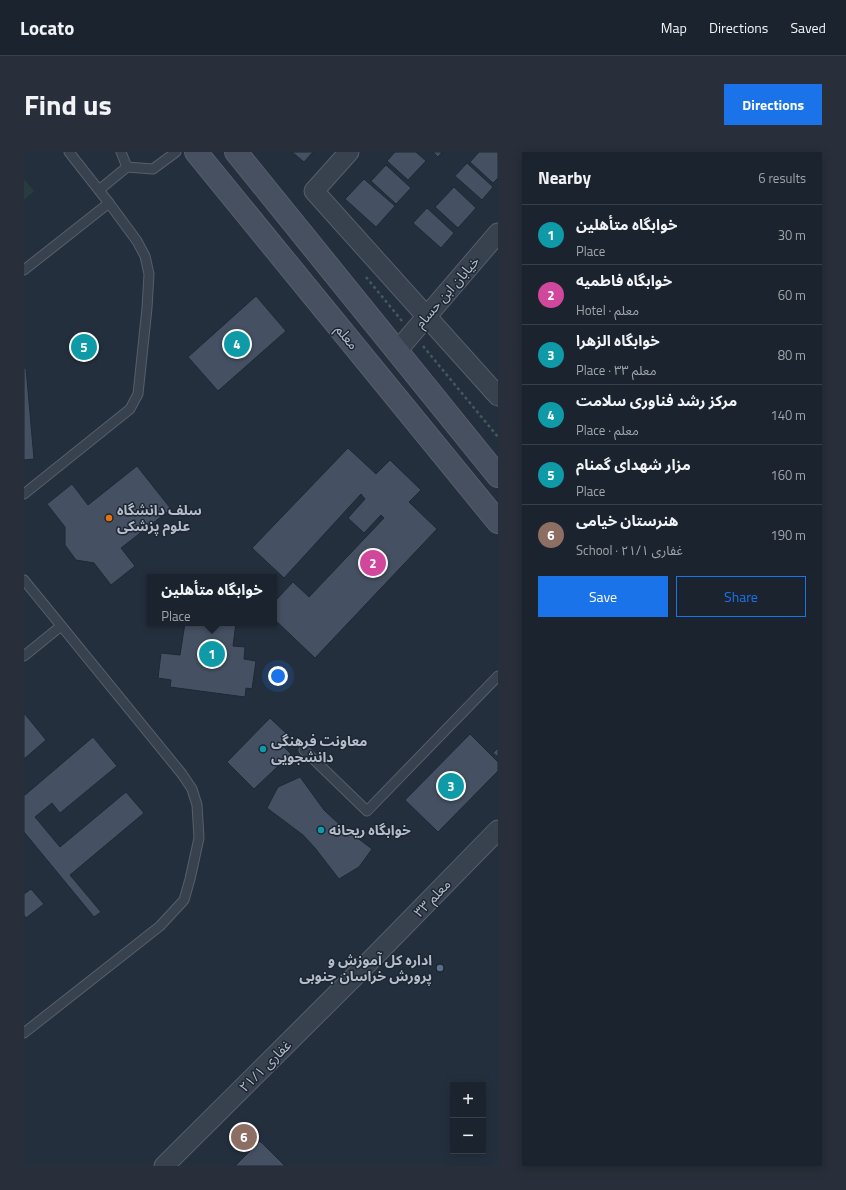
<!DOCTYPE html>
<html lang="en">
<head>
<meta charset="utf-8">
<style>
  body { margin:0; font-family:"Titillium Web","Noto Sans Arabic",sans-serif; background:#282f3a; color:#f1f3f6 }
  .controls { position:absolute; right:12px; bottom:12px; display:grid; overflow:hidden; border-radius:0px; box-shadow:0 2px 10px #0003 }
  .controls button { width:36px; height:36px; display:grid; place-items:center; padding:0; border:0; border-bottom:1px solid #39404a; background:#1b232e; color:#f1f3f6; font:20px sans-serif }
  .you { position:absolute; left:254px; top:524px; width:14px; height:14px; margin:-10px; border:3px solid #fff; border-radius:50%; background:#1a73e8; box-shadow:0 0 0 6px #1a73e833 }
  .badge { display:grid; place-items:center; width:26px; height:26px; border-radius:50%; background:#1a73e8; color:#fff; font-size:13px; font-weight:700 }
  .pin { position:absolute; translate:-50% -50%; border:2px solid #fff; box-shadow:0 1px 4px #0006 }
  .popup { position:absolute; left:123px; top:422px; width:130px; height:52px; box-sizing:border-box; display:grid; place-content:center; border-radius:0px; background:#1b232e; filter:drop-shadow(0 1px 3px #0005); font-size:13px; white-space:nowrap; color:#a0a4aa }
  .popup b { font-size:15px; color:#f1f3f6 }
  .popup::after { content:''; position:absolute; left:50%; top:100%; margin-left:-8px; border:8px solid transparent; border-top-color:#1b232e }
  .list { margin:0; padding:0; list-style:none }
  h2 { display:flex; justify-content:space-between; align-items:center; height:52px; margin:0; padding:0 16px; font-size:17px }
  h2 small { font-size:13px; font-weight:400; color:#a0a4aa }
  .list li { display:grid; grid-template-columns:26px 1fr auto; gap:12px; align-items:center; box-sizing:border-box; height:60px; padding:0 16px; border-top:1px solid #39404a }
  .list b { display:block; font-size:15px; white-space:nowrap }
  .list p { margin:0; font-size:13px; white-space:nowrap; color:#a0a4aa }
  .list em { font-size:13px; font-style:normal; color:#a0a4aa }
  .actions { display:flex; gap:8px; padding:12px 16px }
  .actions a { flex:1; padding:9px 0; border:1px solid #1a73e8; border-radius:0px; text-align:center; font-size:14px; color:#1a73e8 }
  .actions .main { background:#1a73e8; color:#fff }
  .map { position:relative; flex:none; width:474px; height:1014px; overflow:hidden; border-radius:0px }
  header { display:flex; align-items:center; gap:24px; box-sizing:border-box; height:56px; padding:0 20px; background:#1b232e; border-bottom:1px solid #39404a }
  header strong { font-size:19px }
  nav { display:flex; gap:22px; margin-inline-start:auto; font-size:14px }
  .intro { display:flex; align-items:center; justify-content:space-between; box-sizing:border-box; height:96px; padding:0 24px }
  h1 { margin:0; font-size:28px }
  .button { padding:10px 18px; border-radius:0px; background:#1a73e8; color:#fff; font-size:14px; font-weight:700 }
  main { display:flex; gap:24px; padding:0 24px }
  aside { flex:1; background:#1b232e; border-radius:0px; box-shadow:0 2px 10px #0003 }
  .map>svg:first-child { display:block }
  .green { fill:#263c3f }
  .building { fill:#455162; stroke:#1f2835 }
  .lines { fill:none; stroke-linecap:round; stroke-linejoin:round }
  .service-casing { stroke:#565f6c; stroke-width:11 }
  .minor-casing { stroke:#565f6c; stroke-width:21 }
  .secondary-casing { stroke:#565f6c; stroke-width:24 }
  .path { stroke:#44595c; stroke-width:2.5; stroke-dasharray:3 3; stroke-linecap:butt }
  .service { stroke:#38414e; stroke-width:9 }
  .minor { stroke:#38414e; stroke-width:19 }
  .secondary { stroke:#465061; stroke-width:22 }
  .food-dot { fill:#e8710a; stroke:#1d2633; stroke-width:1.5 }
  .culture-dot { fill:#0f9aa8; stroke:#1d2633; stroke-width:1.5 }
  .service-dot { fill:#5c6f8a; stroke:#1d2633; stroke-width:1.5 }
  .labels { text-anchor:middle; stroke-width:3; stroke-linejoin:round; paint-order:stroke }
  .street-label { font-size:14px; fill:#b4bcc9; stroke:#1d2633 }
  .poi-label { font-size:14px; font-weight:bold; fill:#b4bcc9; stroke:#1d2633; text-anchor:start }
</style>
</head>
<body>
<header>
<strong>Locato</strong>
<nav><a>Map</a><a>Directions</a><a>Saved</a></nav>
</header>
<div class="intro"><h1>Find us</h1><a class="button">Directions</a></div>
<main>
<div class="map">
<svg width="474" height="1014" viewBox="0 0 474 1014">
  <rect width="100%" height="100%" fill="#242f3e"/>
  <polygon class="green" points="0,27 10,39 0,48"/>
  <g class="building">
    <polygon points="268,0 289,0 280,10"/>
    <polygon points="371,0 392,0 402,9 384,28 363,9"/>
    <polygon points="409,0 418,0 414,5"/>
    <polygon points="455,0 474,0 474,26 469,31 446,10"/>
    <polygon points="443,11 469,35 458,48 431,24"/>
    <polygon points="362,13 387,36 372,52 347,29"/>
    <polygon points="340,27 371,54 352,75 321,47"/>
    <polygon points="430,35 452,56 434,76 411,55"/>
    <polygon points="403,56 430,81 417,96 389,71"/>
    <polygon points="232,144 262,179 194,239 164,205"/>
    <polygon points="0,216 2,216 10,307 0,308"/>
    <polygon points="324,296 352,322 366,308 397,338 385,350 413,377 291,506 250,467 250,450 269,430 285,445 360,366 357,363 340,381 324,366 341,347 337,342 260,426 228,396"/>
    <polygon points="113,314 147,357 97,396 111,414 87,433 70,411 52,408 41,393 41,375 23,352 48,332 64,353"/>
    <polygon points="161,471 212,471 209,494 221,495 220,507 232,509 228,537 222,536 221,545 146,535 147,528 134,526 137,501 156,503"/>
    <polygon points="0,561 22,588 0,607"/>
    <polygon points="246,566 265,584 257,592 267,602 230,637 203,610"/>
    <polygon points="446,582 474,610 474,619 414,680 381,648"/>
    <polygon points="69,585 93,614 36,661 28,651 11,665 36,695 102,640 120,661 46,723 77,760 70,765 0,680 0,642 1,643"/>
    <polygon points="474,596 474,605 469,601"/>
    <polygon points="276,625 300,658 315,672 348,697 335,715 315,727 291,696 279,683 243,656 254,635"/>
    <polygon points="7,737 20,752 2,766 0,763 0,742"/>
    <polygon points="236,989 261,1014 211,1014"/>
  </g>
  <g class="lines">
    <defs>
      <g id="service">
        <polyline points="97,0 103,15"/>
        <polyline points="75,38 103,15 129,17 152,0"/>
        <polyline points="0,118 85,51"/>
        <polyline points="0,342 106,257 114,242 123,156 125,122 121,104 113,89 85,51 45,0"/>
        <polyline points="0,428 158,622 168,637 173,653 175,686 166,727 160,748 136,774 0,881"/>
        <polyline points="0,504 37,474"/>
        <polyline points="280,598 343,659 474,524"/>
      </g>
      <g id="minor">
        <polyline points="325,0 290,39 474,244"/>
        <polyline points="373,199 474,81"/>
        <polyline points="140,1014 341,814 474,678"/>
      </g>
      <g id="secondary">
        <polyline points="172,0 474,370"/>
        <polyline points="212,0 474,324"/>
      </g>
    </defs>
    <use href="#service" class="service-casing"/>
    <use href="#minor" class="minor-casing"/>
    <use href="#secondary" class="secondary-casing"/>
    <g class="path">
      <polyline points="342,125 378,169"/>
      <polyline points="399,194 474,285"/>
    </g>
    <use href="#service" class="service"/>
    <use href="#minor" class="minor"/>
    <use href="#secondary" class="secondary"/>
  </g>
  <circle class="food-dot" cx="85" cy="366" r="4"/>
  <g class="culture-dot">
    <circle cx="239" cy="597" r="4"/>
    <circle cx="297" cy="678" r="4"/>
  </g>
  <circle class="service-dot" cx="416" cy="816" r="4"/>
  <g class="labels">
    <g class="street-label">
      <text transform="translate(423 140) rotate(-49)" y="5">خیابان ابن حسام</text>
      <text transform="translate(323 185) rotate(51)" y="5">معلم</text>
      <text transform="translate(408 746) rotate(-46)" y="5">معلم ۳۳</text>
      <text transform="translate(241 914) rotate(-45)" y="5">غفاری ۲۱/۱</text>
    </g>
    <g class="poi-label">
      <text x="93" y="363">سلف دانشگاه<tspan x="93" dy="16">علوم پزشکی</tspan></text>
      <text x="247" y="594">معاونت فرهنگی<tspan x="247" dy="16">دانشجویی</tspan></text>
      <text x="305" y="683">خوابگاه ریحانه</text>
      <text x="408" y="813" text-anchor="end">اداره کل آموزش و<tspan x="408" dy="16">پرورش خراسان جنوبی</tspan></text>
    </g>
  </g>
</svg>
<div class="controls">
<button>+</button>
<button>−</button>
</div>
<div class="you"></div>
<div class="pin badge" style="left:188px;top:502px;background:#0f9aa8">1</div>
<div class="popup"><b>خوابگاه متأهلین</b>Place</div>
<div class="pin badge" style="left:349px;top:411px;background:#d1479c">2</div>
<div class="pin badge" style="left:427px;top:634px;background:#0f9aa8">3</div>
<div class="pin badge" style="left:213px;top:192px;background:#0f9aa8">4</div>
<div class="pin badge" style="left:60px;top:195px;background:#0f9aa8">5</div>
<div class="pin badge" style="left:220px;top:985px;background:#8d6e63">6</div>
</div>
<aside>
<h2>Nearby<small>6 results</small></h2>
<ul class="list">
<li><span class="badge" style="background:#0f9aa8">1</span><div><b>خوابگاه متأهلین</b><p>Place</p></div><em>30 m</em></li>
<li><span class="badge" style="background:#d1479c">2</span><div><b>خوابگاه فاطمیه</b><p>Hotel · معلم</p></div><em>60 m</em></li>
<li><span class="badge" style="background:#0f9aa8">3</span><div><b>خوابگاه الزهرا</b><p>Place · معلم ۳۳</p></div><em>80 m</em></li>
<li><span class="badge" style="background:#0f9aa8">4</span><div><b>مرکز رشد فناوری سلامت</b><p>Place · معلم</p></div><em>140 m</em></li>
<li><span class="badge" style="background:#0f9aa8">5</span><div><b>مزار شهدای گمنام</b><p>Place</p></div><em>160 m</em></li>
<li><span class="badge" style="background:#8d6e63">6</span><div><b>هنرستان خیامی</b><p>School · غفاری ۲۱/۱</p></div><em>190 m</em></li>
</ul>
<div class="actions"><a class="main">Save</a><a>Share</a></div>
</aside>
</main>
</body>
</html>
